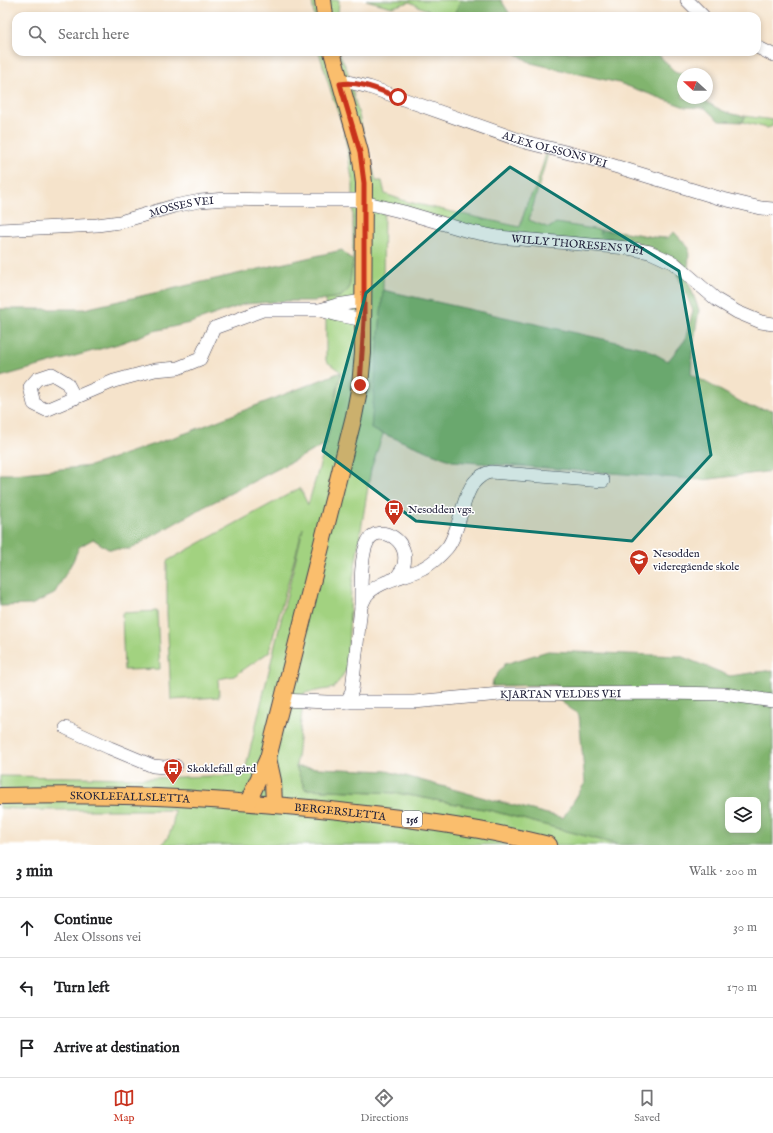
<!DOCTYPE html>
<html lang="en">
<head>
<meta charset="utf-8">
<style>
  body { margin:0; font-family:"IM FELL English",serif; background:#f2f2f2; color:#202124 }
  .controls { position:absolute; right:12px; bottom:12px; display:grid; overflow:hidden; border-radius:8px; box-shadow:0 2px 6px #0003 }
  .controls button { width:36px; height:36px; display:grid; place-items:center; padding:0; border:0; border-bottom:1px solid #e0e0e0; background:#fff; color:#202124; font:20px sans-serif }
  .compass { position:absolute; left:677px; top:68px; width:36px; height:36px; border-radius:50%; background:#fff; box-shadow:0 2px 6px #0003; rotate:291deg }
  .stop { position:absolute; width:12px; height:12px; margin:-9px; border:3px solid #c8321e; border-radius:50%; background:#fff }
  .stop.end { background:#c8321e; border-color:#fff; box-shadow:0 1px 4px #0008 }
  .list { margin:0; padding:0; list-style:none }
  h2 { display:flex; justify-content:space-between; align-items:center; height:52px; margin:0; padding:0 16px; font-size:17px }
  h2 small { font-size:13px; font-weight:400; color:#757577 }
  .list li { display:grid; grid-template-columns:26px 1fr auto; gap:12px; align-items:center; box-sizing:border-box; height:60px; padding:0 16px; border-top:1px solid #e0e0e0 }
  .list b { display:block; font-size:15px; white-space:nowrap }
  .list p { margin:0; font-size:13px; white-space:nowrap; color:#757577 }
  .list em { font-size:13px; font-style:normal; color:#757577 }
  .icon { flex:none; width:22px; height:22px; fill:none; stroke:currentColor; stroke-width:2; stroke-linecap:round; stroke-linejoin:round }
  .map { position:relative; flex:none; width:773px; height:845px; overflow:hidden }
  .search { position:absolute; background:#fff; box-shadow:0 2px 6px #0003; left:12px; right:12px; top:12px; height:44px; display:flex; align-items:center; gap:10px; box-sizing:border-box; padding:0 14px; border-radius:12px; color:#757577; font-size:15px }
  .sheet { height:232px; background:#fff }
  nav { display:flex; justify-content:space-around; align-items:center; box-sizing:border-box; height:56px; border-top:1px solid #e0e0e0; background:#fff; font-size:11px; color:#757577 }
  nav a { display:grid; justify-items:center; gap:2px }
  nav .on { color:#c8321e }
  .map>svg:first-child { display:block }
  .green { fill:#a2d280; stroke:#627a5e }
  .forest { fill:#81b46e; stroke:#526b54; fill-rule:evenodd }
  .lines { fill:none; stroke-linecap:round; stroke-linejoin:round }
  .minor-casing { stroke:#423f51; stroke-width:14 }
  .major-casing { stroke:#423f51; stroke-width:18 }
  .minor { stroke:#fff; stroke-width:13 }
  .major { stroke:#fabe6d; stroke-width:16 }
  .route { stroke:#c8321e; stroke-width:5 }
  .marked { fill:#0f766e; fill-opacity:0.2; stroke:#0f766e; stroke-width:3; stroke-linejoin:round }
  .labels { text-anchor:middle; stroke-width:3; stroke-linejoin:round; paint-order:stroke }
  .shield { fill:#fff; stroke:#646476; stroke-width:1 }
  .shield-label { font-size:10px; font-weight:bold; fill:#22223b }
  .street-label { font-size:11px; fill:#22223b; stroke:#fff }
  .poi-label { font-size:11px; fill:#22223b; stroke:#fff; text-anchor:start }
</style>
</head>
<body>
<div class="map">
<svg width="773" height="845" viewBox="0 0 773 845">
  <rect width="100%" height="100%" fill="#fff"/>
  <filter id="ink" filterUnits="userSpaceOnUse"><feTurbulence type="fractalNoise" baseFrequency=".025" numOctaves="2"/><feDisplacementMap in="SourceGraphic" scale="8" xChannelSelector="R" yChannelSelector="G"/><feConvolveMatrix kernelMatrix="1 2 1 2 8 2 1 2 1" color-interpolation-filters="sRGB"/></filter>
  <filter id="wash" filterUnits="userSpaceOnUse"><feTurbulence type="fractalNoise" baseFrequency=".012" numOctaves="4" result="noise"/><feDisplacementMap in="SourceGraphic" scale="16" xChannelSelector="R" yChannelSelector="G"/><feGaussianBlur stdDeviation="0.9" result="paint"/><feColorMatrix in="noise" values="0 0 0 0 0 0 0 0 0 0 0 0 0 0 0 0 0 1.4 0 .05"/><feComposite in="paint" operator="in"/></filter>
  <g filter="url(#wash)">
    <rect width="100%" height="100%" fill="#f5e3cb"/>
    <g class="green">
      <polygon points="312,0 339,0 338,16 314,16"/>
      <path d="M366,0H461L453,16C438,16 424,9 410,2L392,7Z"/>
      <path d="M319,52H339L347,70L376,181H382L385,194L408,202L520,227L527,203L536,187L546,154H548L529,220L549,228L556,223L600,230L601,242L495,233L384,203L383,290L371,429L383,434L371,469L351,591L347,669L334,688L304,693L296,767L305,789L397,793L489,810L619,845H162C171,835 174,824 174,810H37L0,808V776L150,778L244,775L303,528L269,652L234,676L218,679L219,697L171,700L167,613V561L300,488L308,505L326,444L341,372L326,361V299L340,297L349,289L353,261V185L344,130L331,92Z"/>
      <polygon points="745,116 773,120 773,126 767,128 743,122"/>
      <polygon points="157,611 160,669 124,670 122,613"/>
    </g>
    <g class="forest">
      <polygon points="461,0 501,0 511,16 453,16"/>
      <path d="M514,52H656L676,73H699L700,74H683V98H703L704,100C717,109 729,115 745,116L743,122L719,121L705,108L685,107L619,83L531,63Z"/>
      <polygon points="600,230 626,232 653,237 667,238 674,232 689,248 688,281 699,310 692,353 691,374 750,407 773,410 773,471 703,480 452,461 371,429 383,290 644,348 668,361 685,340 693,311 677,273 646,247 601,242"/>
      <polygon points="342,250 353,261 349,289 340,297 314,301 287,301 245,304 190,323 154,331 118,344 0,377 0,309 84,309"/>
      <polygon points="341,372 326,444 200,509 130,549 108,549 93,539 79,547 73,561 54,594 31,605 0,606 0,474 14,474 90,466 189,432"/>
      <path d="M548,651L680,656L730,676L773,670V845H619L489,810L397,793L305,789L296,767L387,771L485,798L563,818L585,783L579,715L558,699L557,685L492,686L493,680L505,664ZM728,800H758V830H728Z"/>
    </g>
  </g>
  <g filter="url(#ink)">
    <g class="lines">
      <defs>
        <g id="minor">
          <polyline points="687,0 703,16"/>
          <polyline points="757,47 773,55"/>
          <path id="s1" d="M340,84L348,82L369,87L525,142L585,157L719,198L761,208L773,209"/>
          <path id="s2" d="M0,230L97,225L120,222L174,206L200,201L227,199L281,200H355L404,212L468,231L498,237L628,248L650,252L674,263L717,300L737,312L761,322L773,324"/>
          <polyline points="320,310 337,305 363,301"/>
          <polyline points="75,398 67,383 52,374 37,379 30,387 34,404 46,410 114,381 155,370 178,368 200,359 214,328 263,310 320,310 338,315 364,320"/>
          <path d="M361,606C361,590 360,555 368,541C378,522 413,540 403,568C401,572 398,575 396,578"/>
          <path id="s3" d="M282,700L327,702H414L500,694L668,693L724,694L773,701"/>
          <path d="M348,702L352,690L361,607C362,604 364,600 366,596C378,580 407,577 423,568C431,564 441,555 447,548C461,531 462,488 480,477C483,474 487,473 491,472L603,481"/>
          <polyline points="66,728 110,748 153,766 164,767 176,766"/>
        </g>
        <g id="major">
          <polyline points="323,0 325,16"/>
          <polyline points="268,758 273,781 274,805"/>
          <path id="s4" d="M0,796C52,795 105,795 157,797C211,799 265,804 320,809C397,817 474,826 549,845"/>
          <polyline points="248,802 268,758 275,730 354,416 360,385 363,353 364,183 360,152 332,52"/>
        </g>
      </defs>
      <use href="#minor" class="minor-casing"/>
      <use href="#major" class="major-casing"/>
      <use href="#minor" class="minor"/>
      <use href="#major" class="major"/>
    </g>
  </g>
  <g class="lines" filter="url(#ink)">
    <path class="route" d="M360,385L364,320V183L360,152L340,84C359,80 381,91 398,97"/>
  </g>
  <path class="marked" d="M510,167L679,271L711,455L632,541L416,521L323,451L366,293Z"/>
  <defs>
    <symbol id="bus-pin" viewBox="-11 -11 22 30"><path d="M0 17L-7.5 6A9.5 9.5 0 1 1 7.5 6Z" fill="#c8321e" stroke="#fff"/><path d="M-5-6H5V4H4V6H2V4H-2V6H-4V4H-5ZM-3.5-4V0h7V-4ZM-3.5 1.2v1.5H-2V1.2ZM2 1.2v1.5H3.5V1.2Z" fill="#fff"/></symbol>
    <symbol id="school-pin" viewBox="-11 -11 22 30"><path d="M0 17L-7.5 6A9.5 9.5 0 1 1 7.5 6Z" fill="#c8321e" stroke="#fff"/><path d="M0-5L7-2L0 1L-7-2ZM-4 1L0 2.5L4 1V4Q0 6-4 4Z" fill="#fff"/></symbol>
  </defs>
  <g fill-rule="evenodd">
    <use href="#bus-pin" x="383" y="498" width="22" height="30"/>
    <use href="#school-pin" x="628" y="548" width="22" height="30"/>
    <use href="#bus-pin" x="162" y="757" width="22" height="30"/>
  </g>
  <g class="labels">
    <rect class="shield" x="402" y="811" width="20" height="16" rx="3"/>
    <g class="shield-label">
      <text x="412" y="823">156</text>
    </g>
    <g class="street-label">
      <text dy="4" stroke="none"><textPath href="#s1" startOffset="226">ALEX OLSSONS VEI</textPath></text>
      <text dy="4" stroke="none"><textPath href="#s2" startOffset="184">MOSSES VEI</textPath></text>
      <text dy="4" stroke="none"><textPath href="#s2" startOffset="586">WILLY THORESENS VEI</textPath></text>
      <text dy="4" stroke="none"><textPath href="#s3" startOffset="279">KJARTAN VELDES VEI</textPath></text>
      <text dy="4" stroke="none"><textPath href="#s4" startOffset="130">SKOKLEFALLSLETTA</textPath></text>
      <text dy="4" stroke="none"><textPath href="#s4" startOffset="341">BERGERSLETTA</textPath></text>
    </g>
    <g class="poi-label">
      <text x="408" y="513">Nesodden vgs.</text>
      <text x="653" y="557">Nesodden<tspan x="653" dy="13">videregående skole</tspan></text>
      <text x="187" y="772">Skoklefall gård</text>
    </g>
  </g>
</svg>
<div class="controls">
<button><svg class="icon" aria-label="layers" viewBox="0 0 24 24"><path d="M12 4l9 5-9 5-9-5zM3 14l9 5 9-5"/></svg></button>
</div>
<svg class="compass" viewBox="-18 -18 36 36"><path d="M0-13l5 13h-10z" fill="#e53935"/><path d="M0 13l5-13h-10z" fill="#757577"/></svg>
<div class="stop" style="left:398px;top:97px"></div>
<div class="stop end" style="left:360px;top:385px"></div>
<div class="search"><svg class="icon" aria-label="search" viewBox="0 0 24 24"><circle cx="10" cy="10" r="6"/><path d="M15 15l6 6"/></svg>Search here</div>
</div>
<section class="sheet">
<h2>3 min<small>Walk · 200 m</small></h2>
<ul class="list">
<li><svg class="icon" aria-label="ahead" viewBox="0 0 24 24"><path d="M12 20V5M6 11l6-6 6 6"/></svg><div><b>Continue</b><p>Alex Olssons vei</p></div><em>30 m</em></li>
<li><svg class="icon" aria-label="left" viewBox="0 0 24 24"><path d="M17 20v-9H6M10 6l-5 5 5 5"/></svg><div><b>Turn left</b></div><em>170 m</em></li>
<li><svg class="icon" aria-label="arrive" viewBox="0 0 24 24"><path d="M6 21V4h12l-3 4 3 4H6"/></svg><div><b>Arrive at destination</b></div></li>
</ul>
</section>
<nav>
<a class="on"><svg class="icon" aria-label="map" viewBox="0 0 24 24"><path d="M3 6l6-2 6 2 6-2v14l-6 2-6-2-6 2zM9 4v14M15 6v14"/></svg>Map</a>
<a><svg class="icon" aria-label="directions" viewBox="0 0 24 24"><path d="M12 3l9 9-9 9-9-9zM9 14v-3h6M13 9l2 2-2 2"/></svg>Directions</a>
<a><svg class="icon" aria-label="saved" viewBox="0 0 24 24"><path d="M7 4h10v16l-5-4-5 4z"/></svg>Saved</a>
</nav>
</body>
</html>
